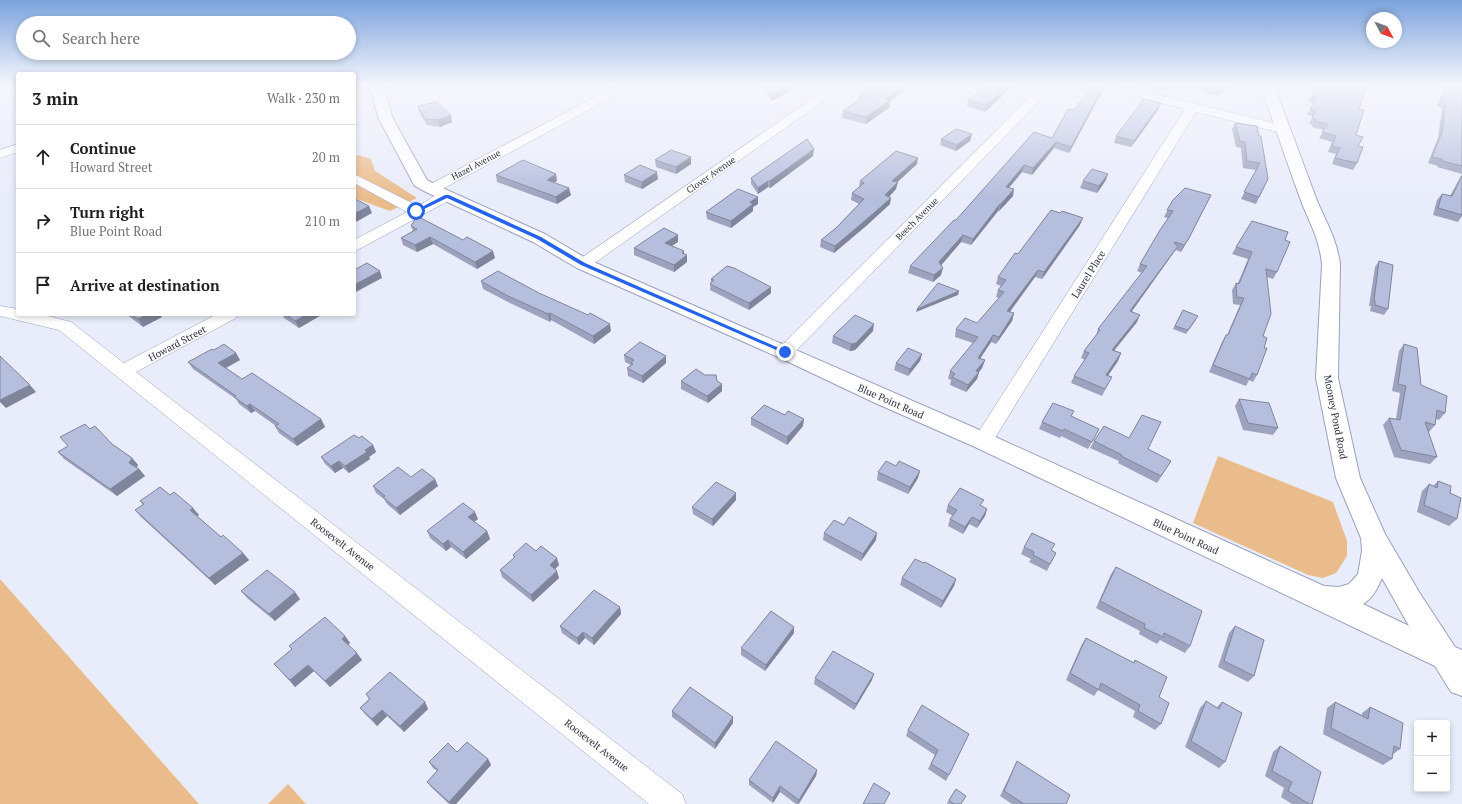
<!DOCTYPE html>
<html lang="en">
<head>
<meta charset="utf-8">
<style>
  body { margin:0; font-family:"PT Serif",serif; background:#f2f2f2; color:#202124 }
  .controls { position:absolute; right:12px; bottom:12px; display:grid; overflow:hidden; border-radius:4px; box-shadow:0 2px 6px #0003 }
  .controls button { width:36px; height:36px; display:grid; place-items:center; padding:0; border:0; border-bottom:1px solid #e0e0e0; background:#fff; color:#202124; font:20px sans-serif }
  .compass { position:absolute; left:1366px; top:12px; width:36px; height:36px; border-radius:50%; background:#fff; box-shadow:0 2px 6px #0003; rotate:131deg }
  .stop { position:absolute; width:12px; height:12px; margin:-9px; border:3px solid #2563eb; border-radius:50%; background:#fff }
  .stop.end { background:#2563eb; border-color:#fff; box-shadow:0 1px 4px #0008 }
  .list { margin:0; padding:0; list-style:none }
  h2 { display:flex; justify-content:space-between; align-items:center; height:52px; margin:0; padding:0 16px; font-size:17px }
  h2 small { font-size:13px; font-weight:400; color:#757577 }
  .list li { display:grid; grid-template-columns:26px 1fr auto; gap:12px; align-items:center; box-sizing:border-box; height:64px; padding:0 16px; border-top:1px solid #e0e0e0 }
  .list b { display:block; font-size:15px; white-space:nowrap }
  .list p { margin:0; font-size:13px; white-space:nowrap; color:#757577 }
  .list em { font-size:13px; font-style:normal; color:#757577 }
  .icon { flex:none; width:22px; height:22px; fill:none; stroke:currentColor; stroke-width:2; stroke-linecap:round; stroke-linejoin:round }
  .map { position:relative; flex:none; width:1462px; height:804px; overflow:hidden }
  .search { position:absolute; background:#fff; box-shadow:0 2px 6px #0003; left:16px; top:16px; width:340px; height:44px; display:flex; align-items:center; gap:10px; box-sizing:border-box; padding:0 14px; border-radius:22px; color:#757577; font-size:15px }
  .panel { position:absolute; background:#fff; box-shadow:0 2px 6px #0003; left:16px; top:72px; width:340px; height:244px; border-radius:4px }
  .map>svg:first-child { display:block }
  .green { fill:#ebbc8b }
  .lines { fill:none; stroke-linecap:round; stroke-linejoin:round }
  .minor-casing { stroke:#99a1bf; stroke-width:1 }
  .tertiary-casing { stroke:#99a1bf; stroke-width:2 }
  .minor { fill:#fff; fill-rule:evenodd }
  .tertiary { fill:#fff; fill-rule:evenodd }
  .wall { fill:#9da3be }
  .shaded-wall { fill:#7f859b }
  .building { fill:#b6bedd; stroke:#7f859b }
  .route { fill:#2563eb }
  .labels { text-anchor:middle; stroke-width:3; stroke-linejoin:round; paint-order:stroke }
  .far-street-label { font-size:9px; fill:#333643; stroke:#fafafa }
  .street-label { font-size:10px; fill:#333643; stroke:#fafafa }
</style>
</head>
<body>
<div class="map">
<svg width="1462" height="804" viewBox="0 0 1462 804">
  <rect width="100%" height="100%" fill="#e9ecfa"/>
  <g class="green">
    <polygon points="359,155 371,159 375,171 417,198 390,211 354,198 354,156"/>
    <polygon points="1218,456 1333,502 1347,541 1347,556 1336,573 1323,578 1308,575 1193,523"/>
    <polygon points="0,579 199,804 0,804"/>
    <polygon points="288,784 306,804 268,804"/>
  </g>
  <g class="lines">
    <defs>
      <g id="minor">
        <polygon points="391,85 407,85 405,87 383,97 375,97 373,95 375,93"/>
        <polygon points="618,85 633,85 631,87 437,192 432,193 427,192 425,189 427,186"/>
        <polygon points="832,85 846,85 589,267 583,269 577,267 575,264 577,261"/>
        <polygon points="1042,85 1055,85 791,356 785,358 779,356 776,352 779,348"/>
        <polygon points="1096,85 1117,85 1286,126 1288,129 1286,132 1282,133 1196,112 990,446 983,448 976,446 973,441 976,436 1185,109 1098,87"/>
        <polygon points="18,144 18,152 0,158 0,150"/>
        <path d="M354,174L418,206C428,201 440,190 452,193L454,196L452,199L359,249L354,251V240L407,212L354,183Z"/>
        <polygon points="0,306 18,309 18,314 40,314 71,322 124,363 217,314 238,314 236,318 136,372 682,794 686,804 649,804 59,330 0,316"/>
      </g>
      <path id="tertiary" d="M367,85H380L386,95L393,119L427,180L438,186L545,234L589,260L991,435L1324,586L1339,587L1349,584L1358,574L1362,551L1361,538L1336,478L1316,378L1322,264C1319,236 1309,223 1300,198C1286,160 1274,123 1260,85H1274C1288,123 1302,160 1316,198C1326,223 1336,236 1340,264L1338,378L1360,478L1385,534L1419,592L1455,647L1462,650V696L1451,692L1435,666L975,447L873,402L778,357L577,268L533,242L426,192L415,186L413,183L379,119L372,95ZM1382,578L1409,626L1363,604C1373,598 1377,589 1382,578Z"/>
    </defs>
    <use href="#minor" class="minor-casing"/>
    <use href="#tertiary" class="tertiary-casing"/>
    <use href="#minor" class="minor"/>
    <use href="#tertiary" class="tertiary"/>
  </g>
  <g class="wall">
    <polygon points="765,85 797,85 797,87 772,101 765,90"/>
    <polygon points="1014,85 985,112 967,106 968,100"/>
    <polygon points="1157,85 1203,85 1203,87 1154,91"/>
    <polygon points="1204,85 1227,85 1220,96 1202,92"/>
    <polygon points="1317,85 1368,85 1359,109 1356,135 1358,146 1357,163 1353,170 1332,164 1336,154 1328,152 1332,142 1319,138 1324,130 1312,127 1313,125 1309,124 1313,116 1307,115 1314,103 1308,102"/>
    <polygon points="1446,85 1462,85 1462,216 1458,222 1433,215 1437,200 1442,194 1450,196 1462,174 1437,167 1438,166 1428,163 1438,138 1442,108 1437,106"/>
    <polygon points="910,87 890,101 890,107 866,124 842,118 843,111 858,100 859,94"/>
    <polygon points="1103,90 1069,153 1054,148 1032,175 1022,172 1009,188 1013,196 999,211 998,211 971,245 961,242 941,265 941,275 933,282 908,273 910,266 956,220 1052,138 1074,110"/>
    <polygon points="1161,103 1158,110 1131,147 1114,143 1116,136"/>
    <polygon points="418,106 452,122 440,127 427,125 419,112"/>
    <polygon points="1235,123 1257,126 1268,179 1256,204 1241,199 1256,170 1243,168 1241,148 1236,147 1232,129"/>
    <polygon points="972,134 970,141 956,151 940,145 941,139"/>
    <polygon points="813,156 770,188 768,187 758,194 751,184 751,178"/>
    <polygon points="655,160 691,164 676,174 656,167"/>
    <polygon points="917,164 897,182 896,189 889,197 890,204 866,226 834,253 820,247 821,240 836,228 859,204 851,200 852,193 859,187 860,181"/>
    <polygon points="496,175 557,181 554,182 571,195 557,204 497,182"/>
    <polygon points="624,175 658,179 642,189 625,182"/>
    <polygon points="1106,180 1097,193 1080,188 1083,181"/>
    <polygon points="1173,200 1184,247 1181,252 1176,250 1174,252 1132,311 1137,322 1114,350 1121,353 1118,361 1108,376 1108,384 1102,396 1071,383 1074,376 1085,360 1081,358 1084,351 1096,336 1098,329 1142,273 1137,271 1140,264 1168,218 1164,217"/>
    <polygon points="758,204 753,207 753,211 731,228 707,219 706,212"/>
    <polygon points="1080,225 1042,279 1035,277 1010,312 1014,313 1012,321 996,344 991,342 980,358 985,360 982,368 979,372 977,379 966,392 950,385 951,380 948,379 950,371 973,343 955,337 956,329 977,323 999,298 996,297 998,290 1001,286 996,284 998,277 1018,254"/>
    <polygon points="411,226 495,258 477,269 433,244 417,252 403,245 401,238 413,231"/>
    <polygon points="678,235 678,242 672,246 684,254 687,262 674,272 634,255 634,248"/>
    <polygon points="1285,240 1277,272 1273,279 1267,277 1263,336 1257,375 1253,382 1249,380 1246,386 1209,372 1222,342 1226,335 1227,335 1240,305 1233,304 1232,290 1236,283 1238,283 1248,259 1232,254 1236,247"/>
    <polygon points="1379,261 1388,309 1384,315 1370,311 1371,306 1369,306 1375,267"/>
    <polygon points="711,279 771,287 771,293 749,310 710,290"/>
    <polygon points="481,281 611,331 594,344 551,320 550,322 510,303 483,289"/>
    <polygon points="1183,310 1196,320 1186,334 1173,329"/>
    <polygon points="126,314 161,314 160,315 162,317 143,327"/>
    <polygon points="282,314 323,314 299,328 284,318"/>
    <polygon points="873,331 855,350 850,351 832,343 833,336"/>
    <polygon points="1404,344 1421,385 1445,413 1439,420 1436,419 1435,425 1429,432 1428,432 1437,457 1430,464 1394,457 1383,425 1389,418 1396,419 1400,393 1392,391 1399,351"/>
    <polygon points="214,350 240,360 226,368 242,379 321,419 325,427 297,446 279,433 275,426 276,426 255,411 251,413 239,404 236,399 193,369 188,362"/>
    <polygon points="922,354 920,361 908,376 894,370 896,363"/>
    <polygon points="624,355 666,363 643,383 628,376 627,368 631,365 625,362"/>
    <polygon points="681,381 717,381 722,391 708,403 681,389"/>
    <polygon points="1239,399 1278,428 1273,435 1243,430 1235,406"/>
    <polygon points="785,415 803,426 787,445 751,425 751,418"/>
    <polygon points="1072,417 1099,429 1088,449 1061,436 1060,438 1039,429 1042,422"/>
    <polygon points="90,429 132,458 138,465 136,468 139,469 145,476 117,496 64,459 58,452 68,446"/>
    <polygon points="359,438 373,445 376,452 369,457 370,459 349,473 343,468 335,473 325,464 321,457"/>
    <polygon points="1129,438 1148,449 1171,461 1157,483 1118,463 1119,461 1090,448 1094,441"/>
    <polygon points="878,472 918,478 908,494 877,480"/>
    <polygon points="411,477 438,486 400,515 387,504 384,499 376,493 373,486"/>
    <polygon points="1438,481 1457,519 1449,526 1417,512 1422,491 1429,484 1433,486"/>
    <polygon points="170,495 199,515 197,516 221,537 243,553 249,560 215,585 141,517 135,510 143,505 140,501"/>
    <polygon points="736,500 713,526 693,514 692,507"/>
    <polygon points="948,505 982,506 987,509 985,516 977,528 969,524 963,534 948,526 950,519 953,516 946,512"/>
    <polygon points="478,519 474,522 487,531 490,539 466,559 451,547 446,551 430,538 427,531"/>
    <polygon points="844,525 876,540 861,561 823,540 824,533"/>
    <polygon points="1024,547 1052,550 1056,553 1047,571 1029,562 1031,559 1021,554"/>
    <polygon points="536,551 559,565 555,569 559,578 533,602 502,577 500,570 514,558 513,555"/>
    <polygon points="924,563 956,579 954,586 941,608 900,585 902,578"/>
    <polygon points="1116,567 1190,646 1185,653 1160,640 1157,644 1139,634 1140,631 1096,608 1111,574"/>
    <polygon points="241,591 300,599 275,621 247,598"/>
    <polygon points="620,607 621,614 594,645 585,638 579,645 562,633 560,626"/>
    <polygon points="1235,626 1254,676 1248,682 1218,667 1229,633"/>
    <polygon points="794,633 765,671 741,655 741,648"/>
    <polygon points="345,636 350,643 348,645 362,660 330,687 314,671 295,687 274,664 292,650 289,646"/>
    <polygon points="1086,638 1133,663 1135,660 1159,697 1161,724 1155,730 1133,717 1135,711 1098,690 1094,696 1066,680 1082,644"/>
    <polygon points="815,678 872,680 854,710 814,684"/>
    <polygon points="366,694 425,702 428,709 404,732 387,716 377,726 365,714 360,708 369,699"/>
    <polygon points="1206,701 1216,708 1222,702 1225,762 1219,768 1185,747 1200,708"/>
    <polygon points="1335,702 1362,715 1362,713 1370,707 1400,749 1392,755 1392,759 1383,765 1323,734 1327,708"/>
    <polygon points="672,711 733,717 733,723 715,749 672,717"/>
    <polygon points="908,730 969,734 946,781 928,769 935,755 906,736"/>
    <polygon points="1280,746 1312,804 1292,804 1281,797 1284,788 1265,776 1273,752"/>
    <polygon points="457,752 488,759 491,765 456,804 449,804 431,787 427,782 437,771 433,768 429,762"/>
    <polygon points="1017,761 1066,804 1012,804 1000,796 1014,767"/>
    <polygon points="817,770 816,776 799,804 796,804 780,792 773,803 749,785 749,780"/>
    <polygon points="956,789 961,804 948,804 947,803"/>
  </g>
  <g class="shaded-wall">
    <polygon points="354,85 363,85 364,88 354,90"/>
    <polygon points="790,85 797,85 797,87 772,101 772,95"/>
    <polygon points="904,85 910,85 910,87 890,101 890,107 866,124 866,117 886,99"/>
    <polygon points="1009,85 1014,85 985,112 986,105"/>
    <polygon points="1104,85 1103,90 1069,153 1071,147"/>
    <polygon points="1161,103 1158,110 1131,147 1134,141"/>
    <polygon points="451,115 452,122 440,127 438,120"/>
    <polygon points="972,134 970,141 956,151 957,145"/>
    <polygon points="1056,142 1054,148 1032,175 1033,168"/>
    <polygon points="814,149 813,156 770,188 770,181"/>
    <polygon points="691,157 691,164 676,174 676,167"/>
    <polygon points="918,158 917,164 891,188 892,181"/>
    <polygon points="1024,165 1022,172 1004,193 1006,187"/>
    <polygon points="657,172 658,179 642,189 642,182"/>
    <polygon points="556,174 557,181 548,186 547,180"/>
    <polygon points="1108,174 1106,180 1097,193 1099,186"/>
    <polygon points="768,181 768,187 758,194 758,188"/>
    <polygon points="898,182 896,189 884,202 885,195"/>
    <polygon points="569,188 571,195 557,204 556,197"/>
    <polygon points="1014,189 1013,196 999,211 1001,204"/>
    <polygon points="1211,195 1184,247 1181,252 1184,245"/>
    <polygon points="758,197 758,204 753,207 753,211 731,228 731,221 750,202"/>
    <polygon points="891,198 890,204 866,226 834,253 835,246"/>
    <polygon points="1000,204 998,211 971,245 973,239"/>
    <polygon points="369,206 372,213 354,223 354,214"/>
    <polygon points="1083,218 1080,225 1042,279 1044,272"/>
    <polygon points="678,235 678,242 665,250 665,243"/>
    <polygon points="963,235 961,242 938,269 939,262"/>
    <polygon points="430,237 433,244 417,252 415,245"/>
    <polygon points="1178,246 1174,252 1127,318 1130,311"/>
    <polygon points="493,251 495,258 477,269 475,262"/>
    <polygon points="684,251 684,256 687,255 687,262 674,272 674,265"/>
    <polygon points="943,268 941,275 933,282 934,275"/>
    <polygon points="1038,270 1035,277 1005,318 1007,311"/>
    <polygon points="380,271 382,278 354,293 354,285"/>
    <polygon points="771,287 771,293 749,310 749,303"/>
    <polygon points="959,291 958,295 916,312 917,309"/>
    <polygon points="550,313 551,320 550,322 548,314"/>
    <polygon points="1014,313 1012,321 996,344 999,337"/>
    <polygon points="149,314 161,314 160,315 162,317 143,327 138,319"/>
    <polygon points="307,314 323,314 299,328 295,321"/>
    <polygon points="1140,315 1137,322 1109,357 1112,350"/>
    <polygon points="610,324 611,331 594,344 593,336"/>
    <polygon points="874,324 873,331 855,350 850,351 851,344"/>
    <polygon points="993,335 991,342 976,365 978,358"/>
    <polygon points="236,353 240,360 222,370 218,363"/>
    <polygon points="1121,353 1118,361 1103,382 1106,375"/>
    <polygon points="922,354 920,361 908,376 910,369"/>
    <polygon points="666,356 666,363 643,383 642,376"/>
    <polygon points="985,360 982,368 979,372 977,379 966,392 968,385 976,371"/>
    <polygon points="722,384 722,391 708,403 707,396"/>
    <polygon points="30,385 36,392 6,408 0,402 0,400"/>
    <polygon points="250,404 255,411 251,413 247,406"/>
    <polygon points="321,419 325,427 297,446 293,439"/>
    <polygon points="804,419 803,426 787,445 787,437"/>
    <polygon points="373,445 376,452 369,457 370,459 349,473 345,466 365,450"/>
    <polygon points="132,458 138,465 135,470 129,463"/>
    <polygon points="339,461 343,468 335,473 331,466"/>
    <polygon points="139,469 145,476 117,496 110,489"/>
    <polygon points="920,471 918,478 908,494 910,487"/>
    <polygon points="435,479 438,486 400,515 396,508"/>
    <polygon points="736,493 736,500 713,526 712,519"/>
    <polygon points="193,508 199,515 196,517 190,510"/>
    <polygon points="987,509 985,516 977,528 980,521"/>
    <polygon points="475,512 478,519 471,524 468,517"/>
    <polygon points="972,517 969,524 963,534 965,527"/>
    <polygon points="487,531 490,539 466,559 463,552"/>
    <polygon points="877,533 876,540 861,561 863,554"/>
    <polygon points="448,540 451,547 446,551 443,544"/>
    <polygon points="243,553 249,560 215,585 209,578"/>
    <polygon points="557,558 559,565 552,572 550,565"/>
    <polygon points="557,571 559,578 533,602 531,595"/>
    <polygon points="956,579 954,586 941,608 943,601"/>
    <polygon points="295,592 300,599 275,621 269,614"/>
    <polygon points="620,607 621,614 594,645 592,638"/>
    <polygon points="794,627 794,633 765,671 766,665"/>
    <polygon points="583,632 585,638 579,645 577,638"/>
    <polygon points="345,636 350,643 346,646 342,639"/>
    <polygon points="357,653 362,660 330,687 325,681"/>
    <polygon points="308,665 314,671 295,687 290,680"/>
    <polygon points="874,674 872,680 854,710 856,704"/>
    <polygon points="425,702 428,709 404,732 400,726"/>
    <polygon points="382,710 387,716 377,726 372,719"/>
    <polygon points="733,717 733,723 715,749 715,743"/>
    <polygon points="488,759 491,765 456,804 450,804 449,802"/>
    <polygon points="817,770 816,776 798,804 799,800"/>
    <polygon points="780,786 780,792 773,803 773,798"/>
  </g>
  <g class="building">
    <polygon points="766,85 790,85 772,95"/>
    <polygon points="871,85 904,85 886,99 890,100 866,117 843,111 865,96 859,94"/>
    <polygon points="989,85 1009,85 986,105 968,100"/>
    <polygon points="1093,85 1104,85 1071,147 1056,142 1033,168 1024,165 1006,187 1014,189 1001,204 1000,204 973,239 963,235 939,262 943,268 934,275 910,266 954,220 956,220 1034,132 1052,138 1068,109 1074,110"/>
    <polygon points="1204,85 1226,85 1223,91 1204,86"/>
    <polygon points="1318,85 1368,85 1359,109 1364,110 1356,135 1363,137 1358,146 1363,147 1357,163 1335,158 1340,148 1332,146 1336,136 1322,132 1328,124 1315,121 1316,119 1312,118 1316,110 1310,109 1317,97 1311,96"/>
    <polygon points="1447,85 1462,85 1462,166 1442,161 1442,159 1432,157 1442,132 1446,102 1441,100"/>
    <polygon points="1144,99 1161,103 1134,141 1116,136"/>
    <polygon points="437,102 451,115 438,120 425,119 418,106"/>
    <polygon points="1235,123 1257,126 1259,136 1261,136 1268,179 1259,197 1244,192 1260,163 1247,161 1245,142 1240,141"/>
    <polygon points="956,129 972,134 957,145 941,139"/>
    <polygon points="807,139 814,149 770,181 768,181 758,188 751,178"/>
    <polygon points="671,150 691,157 676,167 655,160"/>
    <polygon points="896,151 918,158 892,181 898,182 885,195 891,198 867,219 835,246 821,240 836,228 864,199 852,193 864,183 860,181"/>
    <polygon points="523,160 556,174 547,180 569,188 556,197 496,175"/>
    <polygon points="640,165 657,172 642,182 624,175"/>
    <polygon points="1092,169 1108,174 1099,186 1083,181"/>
    <polygon points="1462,176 1462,215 1438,208 1442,194 1452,196"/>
    <polygon points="1185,188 1211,195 1188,240 1184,245 1175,242 1174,243 1178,246 1130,311 1140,315 1112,350 1121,353 1106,375 1112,377 1105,389 1074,376 1089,353 1084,351 1100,330 1098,329 1147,266 1140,264 1160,230 1173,211 1167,210 1173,200"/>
    <polygon points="738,189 758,197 750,202 753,204 731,221 706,212"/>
    <polygon points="355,199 369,206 354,214 354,200"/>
    <polygon points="1051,210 1060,213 1062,211 1083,218 1044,272 1038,270 1007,311 1014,313 999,337 993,335 978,358 985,360 976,371 979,372 968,385 952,377 955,374 950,371 978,337 956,329 965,318 977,323 1004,292 998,290 1006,280 998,277 1015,253 1018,254"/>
    <polygon points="417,216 463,240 467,237 493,251 475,262 430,237 415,245 401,238 417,229 411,226"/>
    <polygon points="1252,221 1288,232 1285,240 1290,242 1277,272 1266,269 1271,314 1263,336 1267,338 1264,348 1267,348 1257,375 1252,373 1250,379 1213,365 1226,335 1228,335 1244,298 1237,297 1236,283 1239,284 1252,252 1236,247"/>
    <polygon points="664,228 678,235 665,243 684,251 682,253 687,255 674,265 634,248"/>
    <polygon points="1379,261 1393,265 1388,309 1375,305 1375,300 1374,300"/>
    <polygon points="367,263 380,271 354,285 354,270"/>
    <polygon points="727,266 734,268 771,287 749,303 710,284 714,280 711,279"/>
    <polygon points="498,271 539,293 588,315 590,313 610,324 593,336 550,313 548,314 508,296 481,281"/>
    <polygon points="938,283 959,291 917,309"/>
    <polygon points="1183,310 1198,316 1188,330 1175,326"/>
    <polygon points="130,314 149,314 138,319"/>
    <polygon points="285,314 307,314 295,321"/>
    <polygon points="855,315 874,324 856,343 851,344 833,336"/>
    <polygon points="640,342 666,356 642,376 627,368 633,364 631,363 634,360 624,355"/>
    <polygon points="224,344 236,353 218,363 242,379 252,373 321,419 293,439 275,426 279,424 250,404 247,406 234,397 236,396 188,362 212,349 214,350"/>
    <polygon points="1404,344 1417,348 1421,385 1447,396 1445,413 1437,410 1435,425 1425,422 1437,457 1401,450 1389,418 1400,420 1406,386 1398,384"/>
    <polygon points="908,348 922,354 910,369 896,363"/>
    <polygon points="0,356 30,385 0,400"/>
    <polygon points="696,369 705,375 716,375 717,381 722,384 707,396 681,381"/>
    <polygon points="1239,399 1269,403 1278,428 1248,423"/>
    <polygon points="1053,403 1074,411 1071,416 1099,429 1092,442 1064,429 1063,431 1042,422"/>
    <polygon points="764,405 785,415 788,411 804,419 787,437 751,418"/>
    <polygon points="1142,415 1161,422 1148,449 1171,461 1161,476 1121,456 1122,455 1094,441 1104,426 1129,438"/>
    <polygon points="85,424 90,429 95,426 112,444 132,458 129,463 139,469 110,489 58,452 68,446 60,437"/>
    <polygon points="354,435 359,438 362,436 373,445 365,450 367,452 345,466 339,461 331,466 321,457"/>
    <polygon points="886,461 896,466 899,461 920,471 910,487 878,472"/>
    <polygon points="398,467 411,477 422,469 435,479 396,508 383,497 385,496 373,486"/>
    <polygon points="1438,481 1451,486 1450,493 1461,498 1457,519 1424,505 1429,484 1437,488"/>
    <polygon points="716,482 736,493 712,519 692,507"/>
    <polygon points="160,487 170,495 174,492 193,508 190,510 221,537 223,535 243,553 209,578 135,510 144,504 140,501"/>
    <polygon points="960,488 984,500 980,505 987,509 980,521 972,517 965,527 950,519 957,510 948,505"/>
    <polygon points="463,503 475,512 468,517 487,531 463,552 448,540 443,544 427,531"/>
    <polygon points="849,517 877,533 863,554 824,533 834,520 844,525"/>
    <polygon points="1032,533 1055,544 1051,550 1056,553 1050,564 1033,555 1034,552 1024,547"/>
    <polygon points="526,543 536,551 541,546 557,558 550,565 557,571 531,595 500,570 515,557 513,555"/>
    <polygon points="915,559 924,563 925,562 956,579 943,601 902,578"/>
    <polygon points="1116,567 1202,611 1190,646 1164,633 1163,637 1144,628 1145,624 1100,601"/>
    <polygon points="267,570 295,592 269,614 241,591"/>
    <polygon points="594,590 620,607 592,638 583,632 577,638 560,626"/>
    <polygon points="771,611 794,627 766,665 741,648"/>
    <polygon points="325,617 345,636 342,639 357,653 325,681 308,665 290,680 274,664 292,649 289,646"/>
    <polygon points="1235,626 1264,640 1254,676 1224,661"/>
    <polygon points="1086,638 1134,663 1135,660 1167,677 1159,697 1169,703 1161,724 1138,711 1140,705 1101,683 1099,690 1070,673"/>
    <polygon points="833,651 874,674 856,704 815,678"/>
    <polygon points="390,672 425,702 400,726 382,710 372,719 360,708 370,699 366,694"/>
    <polygon points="690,687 733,717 715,743 672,711"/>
    <polygon points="1206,701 1219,709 1222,702 1242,713 1225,762 1191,741"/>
    <polygon points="1335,702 1368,719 1370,707 1403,723 1400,749 1394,746 1392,759 1331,728"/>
    <polygon points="922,705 969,734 949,775 931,764 938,750 908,730"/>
    <polygon points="776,741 817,770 799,800 780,786 773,798 749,780"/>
    <polygon points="467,742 488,759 449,802 427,782 438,770 429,762 448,743 457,752"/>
    <polygon points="1280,746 1321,772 1312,804 1309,804 1288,791 1292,782 1272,771"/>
    <polygon points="1017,761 1070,795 1066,804 1024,804 1004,791"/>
    <polygon points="874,783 890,793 884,804 863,804"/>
    <polygon points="956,789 966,796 961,804 954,804 949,800"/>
  </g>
  <linearGradient id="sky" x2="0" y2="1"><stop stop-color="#7ca3dd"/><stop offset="0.43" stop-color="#f5f6fd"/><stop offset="1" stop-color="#f5f6fd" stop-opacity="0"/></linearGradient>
  <rect width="1462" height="198" fill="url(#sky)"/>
  <polygon class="route" points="445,195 449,195 541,237 585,263 788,352 783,353 581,265 537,239 447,198 418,212 414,211"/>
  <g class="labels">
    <g class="far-street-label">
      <text transform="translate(476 165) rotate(-28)" y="3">Hazel Avenue</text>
      <text transform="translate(711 175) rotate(-35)" y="3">Clover Avenue</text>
      <text transform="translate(917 219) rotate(-45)" y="3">Beech Avenue</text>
    </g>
    <g class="street-label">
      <text transform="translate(1088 274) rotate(-58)" y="4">Laurel Place</text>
      <text transform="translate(177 343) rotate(-28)" y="4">Howard Street</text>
      <text transform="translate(891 401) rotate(24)" y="4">Blue Point Road</text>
      <text transform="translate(1336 417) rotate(79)" y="4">Mooney Pond Road</text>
      <text transform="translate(1186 536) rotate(25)" y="4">Blue Point Road</text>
      <text transform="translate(343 544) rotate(38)" y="4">Roosevelt Avenue</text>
      <text transform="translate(597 745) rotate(38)" y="4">Roosevelt Avenue</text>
    </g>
  </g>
</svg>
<div class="controls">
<button>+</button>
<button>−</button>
</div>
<svg class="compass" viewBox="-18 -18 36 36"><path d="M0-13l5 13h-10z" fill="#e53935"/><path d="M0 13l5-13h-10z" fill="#757577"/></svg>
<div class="stop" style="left:416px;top:211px"></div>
<div class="stop end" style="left:785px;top:352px"></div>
<div class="search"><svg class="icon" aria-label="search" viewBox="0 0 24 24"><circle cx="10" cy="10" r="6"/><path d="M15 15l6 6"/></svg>Search here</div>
<section class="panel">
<h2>3 min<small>Walk · 230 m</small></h2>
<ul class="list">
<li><svg class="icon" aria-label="ahead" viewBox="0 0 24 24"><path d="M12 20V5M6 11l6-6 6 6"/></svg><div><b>Continue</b><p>Howard Street</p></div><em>20 m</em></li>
<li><svg class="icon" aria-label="right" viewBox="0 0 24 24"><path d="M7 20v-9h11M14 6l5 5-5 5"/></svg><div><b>Turn right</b><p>Blue Point Road</p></div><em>210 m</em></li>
<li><svg class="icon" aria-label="arrive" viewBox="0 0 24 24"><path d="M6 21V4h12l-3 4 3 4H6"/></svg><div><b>Arrive at destination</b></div></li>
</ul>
</section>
</div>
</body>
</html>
